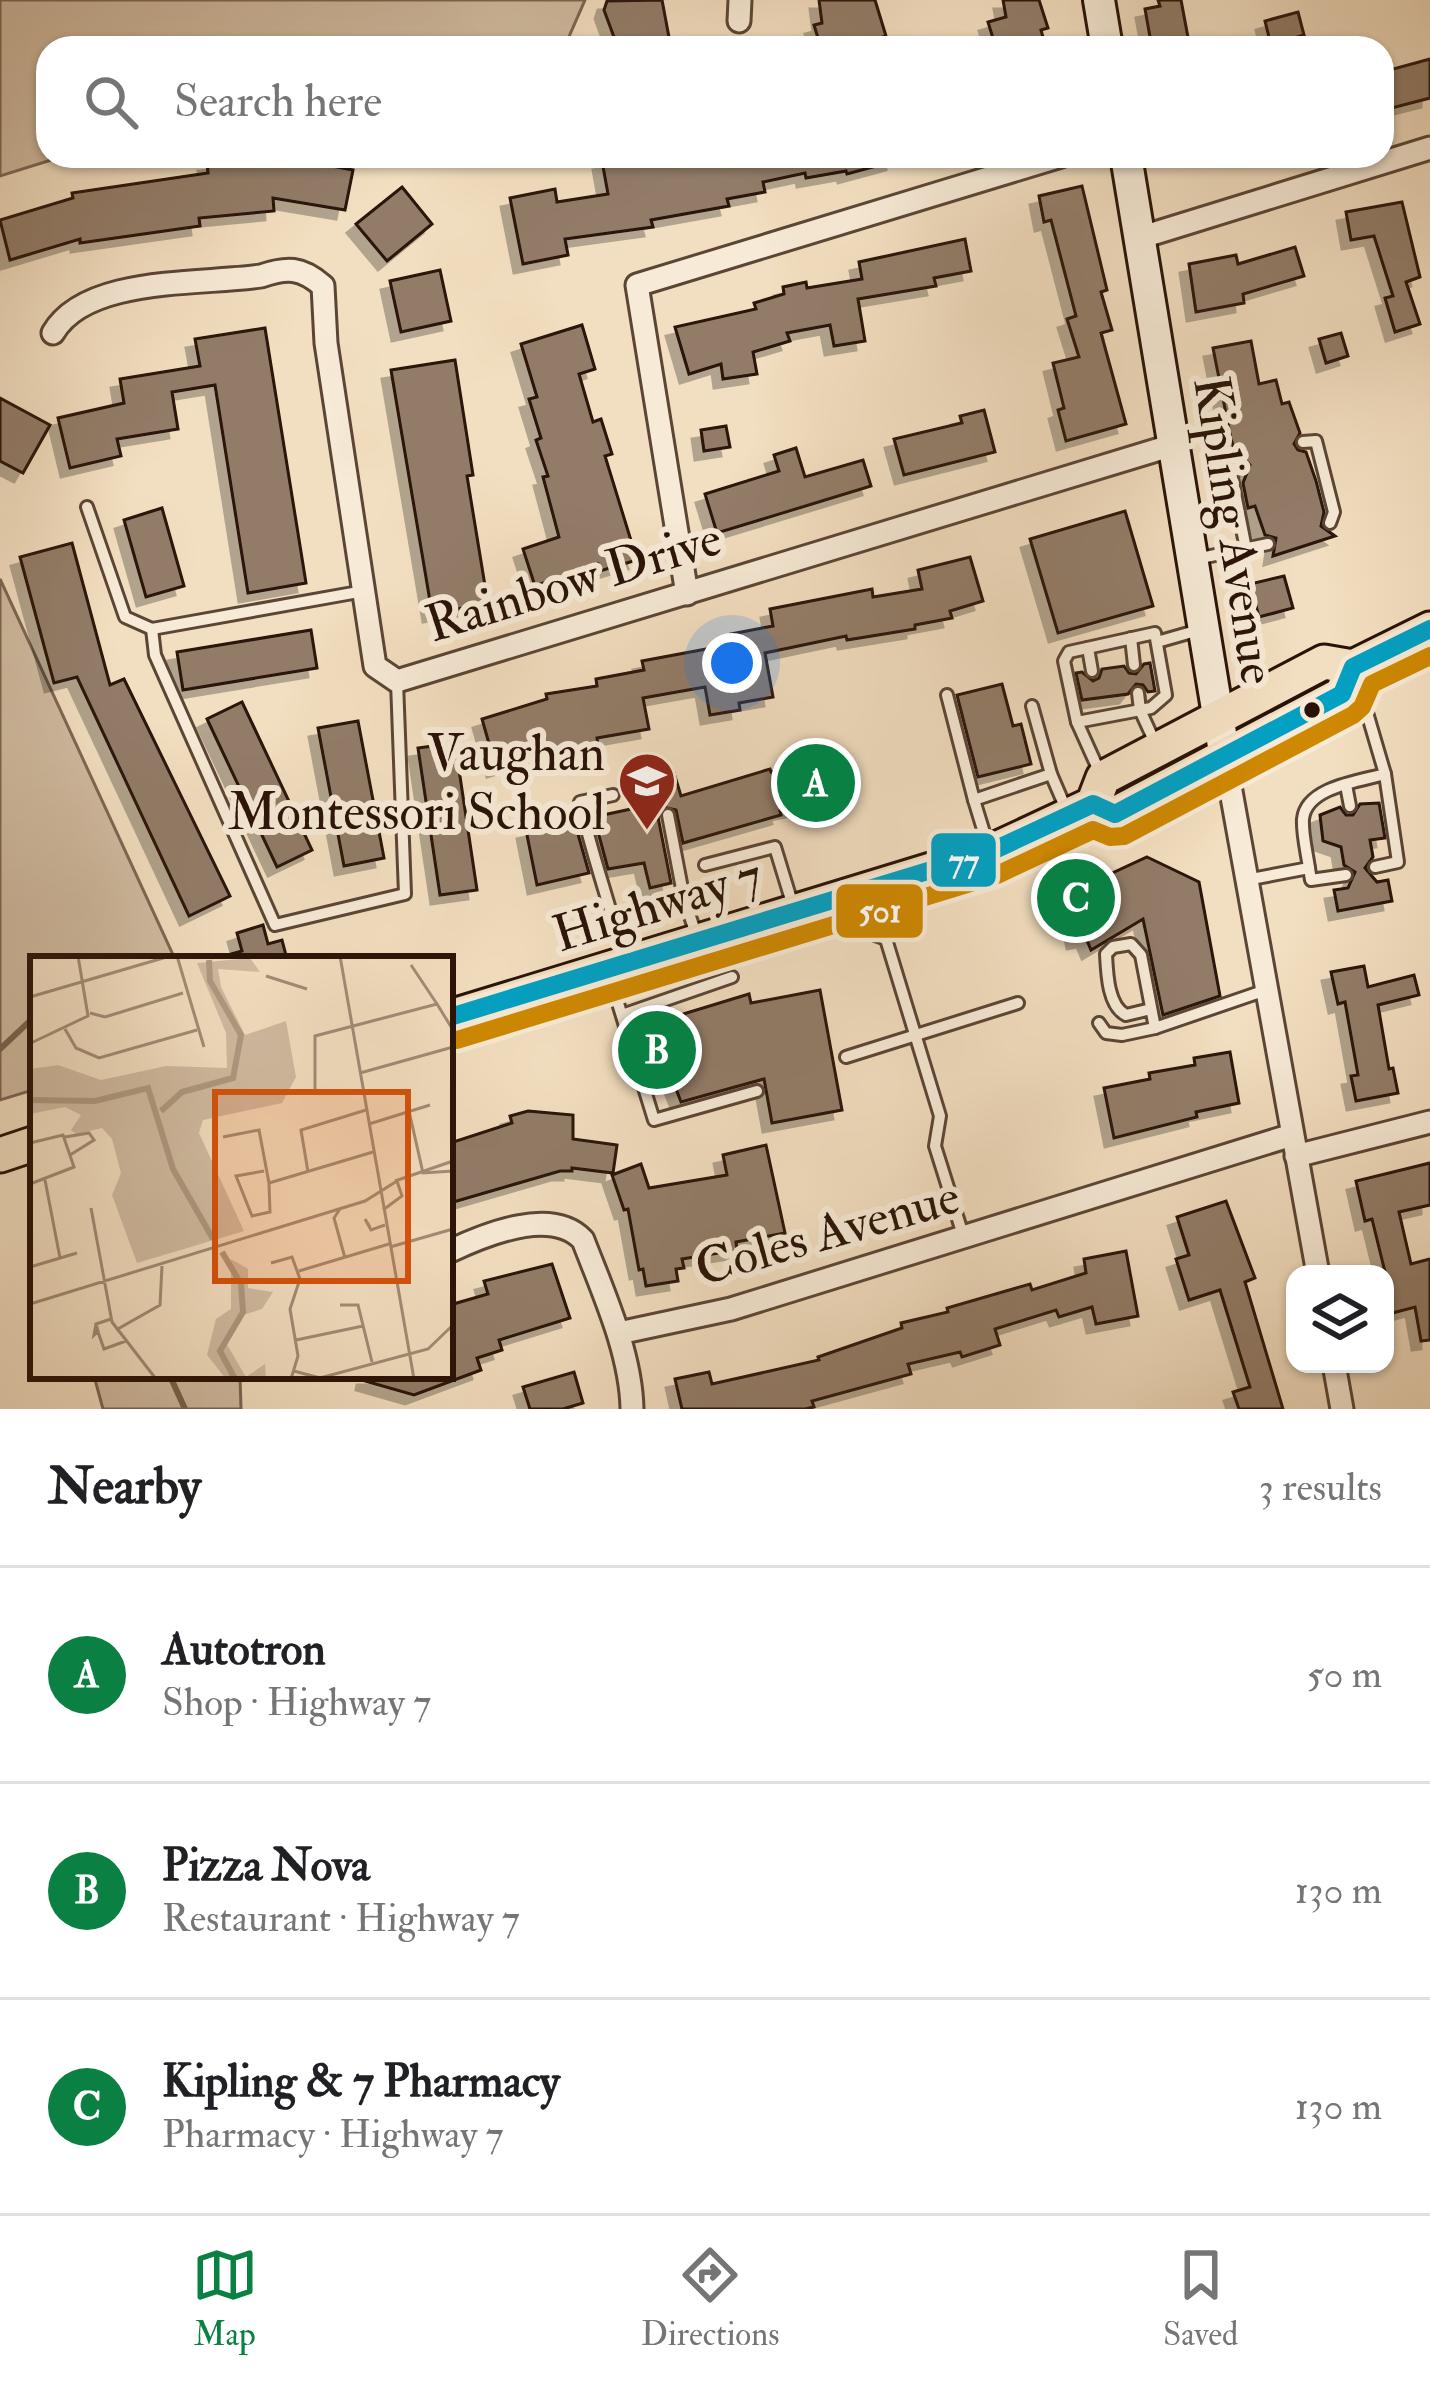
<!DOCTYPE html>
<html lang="en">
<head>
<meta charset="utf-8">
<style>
  body { margin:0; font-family:"IM FELL Double Pica",serif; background:#f2f2f2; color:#202124 }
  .controls { position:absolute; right:36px; bottom:36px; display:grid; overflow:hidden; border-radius:24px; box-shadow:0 3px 9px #0004 }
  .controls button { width:108px; height:108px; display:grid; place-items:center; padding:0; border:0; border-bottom:3px solid #e0e0e0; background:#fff; color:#202124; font:60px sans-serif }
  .you { position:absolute; left:732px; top:663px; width:42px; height:42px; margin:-30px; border:9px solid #fff; border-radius:50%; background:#1a73e8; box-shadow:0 0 0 18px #1a73e833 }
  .badge { display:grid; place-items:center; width:78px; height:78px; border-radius:50%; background:#0b8043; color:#fff; font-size:39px; font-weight:700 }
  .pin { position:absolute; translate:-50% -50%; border:6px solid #fff; box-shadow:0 3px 12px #0006 }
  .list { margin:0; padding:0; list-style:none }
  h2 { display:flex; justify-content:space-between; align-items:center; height:156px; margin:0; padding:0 48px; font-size:51px }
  h2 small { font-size:39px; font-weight:400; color:#757577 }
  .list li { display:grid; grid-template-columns:78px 1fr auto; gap:36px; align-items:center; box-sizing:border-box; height:216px; padding:0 48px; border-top:3px solid #e0e0e0 }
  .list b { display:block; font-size:45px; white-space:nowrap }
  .list p { margin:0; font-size:39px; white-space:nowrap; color:#757577 }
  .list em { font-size:39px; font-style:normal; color:#757577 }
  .icon { flex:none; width:66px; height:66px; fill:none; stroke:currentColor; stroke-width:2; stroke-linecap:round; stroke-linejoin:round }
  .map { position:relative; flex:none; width:1430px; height:1409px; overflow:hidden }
  .search { position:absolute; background:#fff; box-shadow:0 3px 9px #0004; left:36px; right:36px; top:36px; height:132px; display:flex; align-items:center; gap:30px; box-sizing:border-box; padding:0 42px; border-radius:36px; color:#757577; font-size:45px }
  .sheet { height:804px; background:#fff }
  nav { display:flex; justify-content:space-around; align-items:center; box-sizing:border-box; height:168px; border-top:3px solid #e0e0e0; background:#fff; font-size:33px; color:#757577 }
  nav a { display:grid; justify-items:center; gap:6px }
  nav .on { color:#0b8043 }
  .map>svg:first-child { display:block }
  .green { fill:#d0bba1; stroke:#7c6654; stroke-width:3 }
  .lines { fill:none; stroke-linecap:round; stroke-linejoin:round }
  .stream { stroke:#796350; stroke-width:6 }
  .building { fill:#927c67; stroke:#291207; stroke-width:3; filter:url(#shadow) }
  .lane-casing { stroke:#5b4535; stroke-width:16 }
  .street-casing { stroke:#5b4535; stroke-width:27 }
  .secondary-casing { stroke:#291207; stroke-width:36 }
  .primary-casing { stroke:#291207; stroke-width:39 }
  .lane { stroke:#f7ead6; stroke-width:10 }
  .street { stroke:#f7ead6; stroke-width:21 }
  .secondary { stroke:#f7ead6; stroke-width:30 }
  .primary { stroke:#f2dec0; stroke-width:33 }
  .bus-1-casing { stroke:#f7ead6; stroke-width:27 }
  .bus-2-casing { stroke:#f7ead6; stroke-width:27 }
  .bus-1 { stroke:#02a1c4; stroke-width:18 }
  .bus-2 { stroke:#ce8801; stroke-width:18 }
  .bus-dot { fill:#291207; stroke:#f7ead6; stroke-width:4.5 }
  .labels { text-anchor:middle; stroke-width:12; stroke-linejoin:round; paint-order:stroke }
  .street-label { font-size:51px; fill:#291207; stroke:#f7ead6 }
  .poi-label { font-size:51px; fill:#291207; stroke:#f7ead6; text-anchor:end }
  .inset-river { fill:none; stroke:#ae9981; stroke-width:6 }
  .inset-road { fill:none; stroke:#a28c76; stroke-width:3 }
  .view { fill:#d5520c; fill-opacity:0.15; stroke:#d5520c; stroke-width:6 }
  .inset-edge { fill:none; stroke:#291207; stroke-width:6 }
  .line-badge { stroke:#f7ead6; stroke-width:4.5 }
  .badge-label { font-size:33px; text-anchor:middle; font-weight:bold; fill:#fff }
</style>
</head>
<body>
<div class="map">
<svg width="1430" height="1409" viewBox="0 0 1430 1409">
  <defs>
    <filter id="shadow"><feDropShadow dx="-9" dy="9" stdDeviation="0" flood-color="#0004"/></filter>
  </defs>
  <rect width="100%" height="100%" fill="#f2dec0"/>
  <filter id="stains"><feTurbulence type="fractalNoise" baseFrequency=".00167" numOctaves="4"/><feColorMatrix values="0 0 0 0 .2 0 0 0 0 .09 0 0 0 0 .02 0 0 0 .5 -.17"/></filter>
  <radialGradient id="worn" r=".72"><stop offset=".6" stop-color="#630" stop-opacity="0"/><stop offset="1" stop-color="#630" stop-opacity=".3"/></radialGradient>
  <g class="green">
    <polygon points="0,0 585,0 564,48 48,48 48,156 64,156 0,176"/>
    <polygon points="0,579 175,959 33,959 33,1090 0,1100"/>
    <polygon points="94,1376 240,1376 241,1409 103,1409"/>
  </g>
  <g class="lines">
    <g class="stream">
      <polyline points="0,1049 33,1018"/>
      <polyline points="170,1376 185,1409"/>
    </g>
  </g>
  <g class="building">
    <polygon points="662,0 671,48 618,48 604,10 607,1"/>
    <polygon points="819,0 875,0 886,36 848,48 821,48 814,25 822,23"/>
    <polygon points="1003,0 1039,0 1048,28 1041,30 1046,48 996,48 988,22 1006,17"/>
    <polygon points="1158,0 1181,0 1190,48 1152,48 1145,9 1160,6"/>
    <polygon points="1298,12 1304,35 1271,45 1265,21"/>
    <polygon points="1430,59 1430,98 1388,109 1382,72"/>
    <polygon points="280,156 353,170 345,210 273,198 274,211 199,218 200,226 80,243 80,239 10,260 0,220 73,198 72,193 208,173 207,162"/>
    <polygon points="633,156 641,156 642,165 686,156 894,156 895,161 847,174 846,171 806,178 805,173 763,182 765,192 727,199 729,206 651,220 653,227 565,239 568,255 523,264 510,198 555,189 557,202 608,194 602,161"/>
    <polygon points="1082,186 1107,290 1101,292 1112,330 1101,333 1126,424 1066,441 1058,410 1064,408 1053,363 1079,357 1067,319 1076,316 1051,220 1044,222 1039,196"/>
    <polygon points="402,187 432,224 387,261 356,224"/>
    <polygon points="1402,202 1420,277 1406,282 1420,324 1395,332 1385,298 1393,296 1374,236 1351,240 1346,212"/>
    <polygon points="965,239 971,271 934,278 936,286 858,299 865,341 834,346 830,325 787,333 790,341 753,352 757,374 723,379 721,364 689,374 675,327 756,309 754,303 784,294 783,287 806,282 807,288 862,279 859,262"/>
    <polygon points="1295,247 1304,276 1243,294 1244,303 1196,312 1189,264 1236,255 1238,264"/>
    <polygon points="440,270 451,321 401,332 390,281"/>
    <polygon points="582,325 595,369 579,374 593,422 601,419 612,454 605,456 637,560 600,571 598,564 535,586 523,549 559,537 543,477 548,476 536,440 541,438 529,399 537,397 521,344"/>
    <polygon points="265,328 306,583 248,593 215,385 172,392 178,429 117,439 121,456 70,468 58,418 124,403 120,379 200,366 195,339"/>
    <polygon points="1341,333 1348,356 1326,363 1319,339"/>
    <polygon points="1251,341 1259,384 1276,380 1282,404 1289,402 1300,433 1294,444 1298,450 1306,452 1316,481 1324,512 1321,526 1335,536 1273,556 1276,538 1265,535 1255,506 1248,508 1243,483 1250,465 1245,459 1237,458 1231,439 1213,348"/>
    <polygon points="455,360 473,475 467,476 488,604 432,613 391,370"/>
    <polygon points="0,398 50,425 23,473 0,461"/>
    <polygon points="984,410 995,452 904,475 894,439 962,423 960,416"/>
    <polygon points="726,426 730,447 704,451 701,430"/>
    <polygon points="796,448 805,477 863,460 871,486 717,533 705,494 779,471 774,455"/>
    <polygon points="162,508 184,586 146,597 124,520"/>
    <polygon points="1125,511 1153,606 1058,633 1030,539"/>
    <polygon points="72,543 110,685 124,679 230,896 189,916 77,677 54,683 20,557"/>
    <polygon points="970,557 983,601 950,611 952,618 915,625 915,629 847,640 846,636 765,653 773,697 739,703 740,710 710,715 705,687 643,698 649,729 597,738 598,745 556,752 556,749 496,768 482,719 547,699 546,694 597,686 596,679 644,670 642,661 733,644 731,634 773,626 770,609 872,589 873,597 922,589 918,570"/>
    <polygon points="1284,576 1293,608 1259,617 1250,584"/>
    <polygon points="311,630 317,668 183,690 177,652"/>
    <polygon points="1150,663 1155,691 1148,692 1143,685 1136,684 1128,694 1082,700 1076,673 1082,672 1093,681 1099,678 1102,669 1124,666 1129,673 1136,674 1144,664"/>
    <polygon points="1002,684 1013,726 1021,724 1031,764 978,777 957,695"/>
    <polygon points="242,702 312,850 277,867 207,719"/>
    <polygon points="358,721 384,858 344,866 318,728"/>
    <polygon points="455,743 477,890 440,895 418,748"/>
    <polygon points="824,762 832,800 780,811 781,815 683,843 676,810 663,807 658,817 671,883 650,888 644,863 608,869 594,817 664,802 656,777 674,773 681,796 770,769 771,772"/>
    <polygon points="1379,803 1385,838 1370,840 1373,857 1365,868 1377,882 1388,880 1392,901 1338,911 1334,890 1348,888 1355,872 1344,865 1341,847 1323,841 1320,815 1340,807 1346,815 1353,815 1360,804"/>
    <polygon points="574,820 589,873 537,885 526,830"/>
    <polygon points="1147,857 1199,882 1220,996 1163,1015 1143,919 1091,950 1086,938 1076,940 1067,894"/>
    <polygon points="263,925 268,944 282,940 287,959 232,959 231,954 242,951 237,933"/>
    <polygon points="1364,966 1368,987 1414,975 1419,995 1378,1005 1389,1069 1393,1068 1398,1093 1356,1101 1351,1076 1358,1075 1345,1002 1338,1004 1331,972"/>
    <polygon points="820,990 842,1110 772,1123 764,1079 681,1102 673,1081 654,1088 639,1039 661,1032 657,1022 749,994 751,1003"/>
    <polygon points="1230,1052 1239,1103 1196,1112 1197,1117 1114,1138 1104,1088 1150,1079 1149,1073 1195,1065 1194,1058"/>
    <polygon points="528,1111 573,1115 573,1139 617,1145 613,1173 572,1168 572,1171 560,1171 450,1203 450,1143 512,1123 510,1116"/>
    <polygon points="766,1145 785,1233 736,1242 737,1250 682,1259 684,1268 676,1269 678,1281 646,1286 643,1269 639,1270 628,1209 624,1210 612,1175 641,1164 649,1188 727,1175 723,1155"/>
    <polygon points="1430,1163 1430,1205 1399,1212 1411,1264 1430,1259 1430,1340 1421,1341 1415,1307 1385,1315 1385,1272 1372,1219 1365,1221 1356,1181"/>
    <polygon points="1226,1201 1255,1278 1245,1282 1283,1409 1239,1409 1233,1392 1250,1387 1220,1290 1189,1300 1176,1259 1189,1255 1177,1217"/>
    <polygon points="1126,1251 1138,1316 1096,1324 1092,1307 1059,1317 1056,1310 995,1329 1000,1345 962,1357 960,1352 908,1364 911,1374 812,1401 814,1407 805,1409 682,1409 675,1379 709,1372 712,1384 819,1360 818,1357 902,1328 901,1323 948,1312 947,1308 1030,1284 1032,1290 1086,1273 1084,1259"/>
    <polygon points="552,1264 570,1318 499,1340 502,1350 477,1358 481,1370 414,1395 365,1381 366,1376 450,1376 450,1305 488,1294 484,1281"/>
    <polygon points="574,1372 583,1403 563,1409 530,1409 523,1387"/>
  </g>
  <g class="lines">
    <defs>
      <g id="lane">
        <polyline points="1303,442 1316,441 1334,512 1330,523"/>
        <polyline points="1240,467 1231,473 1246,549"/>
        <polyline points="87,507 125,617 152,629"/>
        <polyline points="1196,559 1268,544"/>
        <polyline points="364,591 152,629 155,655 275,925 405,894 397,682"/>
        <polygon points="1155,633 1166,695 1151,708 1077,722 1064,661 1069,652"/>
        <polyline points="1131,638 1134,665"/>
        <polyline points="1157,642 1199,630"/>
        <polyline points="1088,648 1092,671"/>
        <polyline points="1138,693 1140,710 1157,747"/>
        <polyline points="947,695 974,800 1051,774 1032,706"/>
        <polyline points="1077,722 1100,773"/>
        <polyline points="1051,774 1066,809"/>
        <polyline points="1346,785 1350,806"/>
        <path d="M613,795L580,802C592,856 610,903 623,957"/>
        <polyline points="974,800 989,849"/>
        <polyline points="668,815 684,899 696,934"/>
        <polyline points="705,865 775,847 793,906"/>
        <polyline points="1375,867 1398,862 1385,774"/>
        <polyline points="1309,868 1311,880 1346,875"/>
        <polyline points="921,880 886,939 940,1116 935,1146 963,1235"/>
        <path d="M1246,880L1309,868C1307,853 1302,834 1303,819C1306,787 1360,781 1385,774L1358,682"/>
        <polyline points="821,915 886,939"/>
        <polyline points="609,974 654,1120 757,1091"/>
        <path d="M1151,1009L1126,1015C1108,1006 1107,974 1106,954L1113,947L1131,944L1141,955L1155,1028L1266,990"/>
        <polyline points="622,1015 732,977"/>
        <polyline points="1099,1023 1106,1033 1122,1035 1155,1028"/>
        <polyline points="846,1057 1018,1003"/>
      </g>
      <g id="street">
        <polyline points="739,21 740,0"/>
        <polyline points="1139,238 1430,148"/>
        <path d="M53,333C86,276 200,285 261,276C287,267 301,267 323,286L326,343L375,666L397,681L1173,445"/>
        <polyline points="687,594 637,285 1061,156"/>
        <polyline points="1225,758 1318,1274"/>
        <polyline points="1296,1156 1430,1122"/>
        <path d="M450,1251C486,1234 552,1207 583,1240C603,1292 631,1353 632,1409"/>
        <polyline points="619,1333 731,1309 1292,1135"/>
        <polyline points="1334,1364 1342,1409"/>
      </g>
      <g id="secondary">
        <polyline points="1099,0 1107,48"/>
        <polyline points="1126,156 1225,758"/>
      </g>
      <g id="primary">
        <polyline points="1093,804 1115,814 1342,694 1353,667"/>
        <polyline points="450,1017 990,852 1093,804 1103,778 1324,662 1353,667 1430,629"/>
        <polyline points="0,1155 33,1144"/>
      </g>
    </defs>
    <use href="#lane" class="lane-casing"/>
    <use href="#street" class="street-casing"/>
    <use href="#secondary" class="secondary-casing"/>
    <use href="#primary" class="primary-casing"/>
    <use href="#lane" class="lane"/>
    <use href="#street" class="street"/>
    <use href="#secondary" class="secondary"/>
    <use href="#primary" class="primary"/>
    <defs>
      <polyline id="bus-1" points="450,1017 990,852 1093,804 1115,814 1342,694 1353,667 1430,629"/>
      <polyline id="bus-2" points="457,1040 997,875 1093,830 1110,837 1124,836 1353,715 1362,707 1372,684 1430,656"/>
    </defs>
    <use href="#bus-1" class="bus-1-casing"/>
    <use href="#bus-2" class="bus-2-casing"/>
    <use href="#bus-1" class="bus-1"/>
    <use href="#bus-2" class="bus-2"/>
  </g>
  <defs>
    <symbol id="school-pin" viewBox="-11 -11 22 30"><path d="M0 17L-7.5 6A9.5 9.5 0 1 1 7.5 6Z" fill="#8f2418" stroke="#f7ead6"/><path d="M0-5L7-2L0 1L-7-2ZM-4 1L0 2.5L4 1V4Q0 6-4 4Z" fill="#fff"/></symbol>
  </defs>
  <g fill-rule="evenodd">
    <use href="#school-pin" x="614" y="748" width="66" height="90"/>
  </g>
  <circle class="bus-dot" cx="1312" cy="710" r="10"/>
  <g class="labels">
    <g class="street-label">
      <text transform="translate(1236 530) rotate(81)" y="18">Kipling Avenue</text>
      <text transform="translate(573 580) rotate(-17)" y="18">Rainbow Drive</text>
      <text transform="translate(657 903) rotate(-17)" y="18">Highway 7</text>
      <text transform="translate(827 1231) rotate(-16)" y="18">Coles Avenue</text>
    </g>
    <g class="poi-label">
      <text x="605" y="770">Vaughan<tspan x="605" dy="59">Montessori School</tspan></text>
    </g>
  </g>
  <g transform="translate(30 956)">
    <rect width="423" height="423" fill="#f2dec0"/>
    <path d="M220,2L230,16L188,13L191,31L215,79L256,65L266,121L252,147L173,164L169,177L214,275L107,307L82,239L91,217L82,183L72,172L46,178L41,174L51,159L35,151L0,158V113L28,109L71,124L136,110L197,112L196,77L167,7ZM201,303L218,313V332L243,336L232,353L210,360L196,387L216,421L235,408L236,423H196L177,399L186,363L201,353Z" fill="#d0bba1"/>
    <path class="inset-river" d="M0,144L65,145L118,132L143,213L183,283M131,155L152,136L203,122L211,79L180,25L179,4M192,296L211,328L213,356L190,395L205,423"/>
    <path class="inset-road" d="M147,0L174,91M261,0H317M310,0L384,423M381,9L407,48M236,20L277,33M0,41L140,0M60,57L75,61L153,37M35,73L46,92L69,102L167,74M1,87L58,60L48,0M330,117L423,91M285,139V80L407,48L423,74M379,155L393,217L423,215M339,168L400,149M35,181L59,177L64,184L40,199M193,181L229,174L239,227L343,196M0,187L33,179L44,211L0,228M234,215L206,220L222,260L240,256L239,228M278,216L271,174L336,154M15,224L30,302M365,225L423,205M61,252L82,366L126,423M310,253L304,262L315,302M353,254L372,240L367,225M340,271L335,263L341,274L355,269M360,291L423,273M241,307L262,301L270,323L260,353L268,400L261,423M0,311L47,297M269,315L359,288M0,348L335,245L367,225M310,349H328L342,406M66,368L64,379L68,375L66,368L81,363M86,374L130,349L132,310M68,376L74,393L96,385M266,384L333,370M264,415L290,422L398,393L423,369"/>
    <path class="view" d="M185,136H378V325H185Z"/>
    <rect width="423" height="423" class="inset-edge"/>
  </g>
  <g class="line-badge">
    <rect x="929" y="831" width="69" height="58" rx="12" fill="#02a1c4"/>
    <rect x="834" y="882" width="91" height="58" rx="12" fill="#ce8801"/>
  </g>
  <g class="badge-label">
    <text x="964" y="872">77</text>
    <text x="880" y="922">501</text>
  </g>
  <rect width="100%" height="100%" filter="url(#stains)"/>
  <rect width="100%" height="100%" fill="url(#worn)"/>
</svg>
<div class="controls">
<button><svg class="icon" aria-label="layers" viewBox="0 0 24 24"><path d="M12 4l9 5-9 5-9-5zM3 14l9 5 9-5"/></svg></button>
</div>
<div class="you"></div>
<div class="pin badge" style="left:816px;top:783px">A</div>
<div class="pin badge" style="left:657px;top:1050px">B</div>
<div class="pin badge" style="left:1076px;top:898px">C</div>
<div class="search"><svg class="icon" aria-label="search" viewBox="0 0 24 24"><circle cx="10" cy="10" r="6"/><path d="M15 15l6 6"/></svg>Search here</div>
</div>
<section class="sheet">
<h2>Nearby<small>3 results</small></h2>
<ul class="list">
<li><span class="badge">A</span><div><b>Autotron</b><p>Shop · Highway 7</p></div><em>50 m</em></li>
<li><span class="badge">B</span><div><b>Pizza Nova</b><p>Restaurant · Highway 7</p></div><em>130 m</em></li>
<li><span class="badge">C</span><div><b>Kipling &amp; 7 Pharmacy</b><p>Pharmacy · Highway 7</p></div><em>130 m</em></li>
</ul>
</section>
<nav>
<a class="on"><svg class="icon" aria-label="map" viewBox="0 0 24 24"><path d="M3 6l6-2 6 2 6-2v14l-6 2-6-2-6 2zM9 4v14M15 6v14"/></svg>Map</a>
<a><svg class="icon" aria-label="directions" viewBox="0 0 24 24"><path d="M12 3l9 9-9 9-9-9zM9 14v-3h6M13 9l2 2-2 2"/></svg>Directions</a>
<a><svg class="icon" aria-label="saved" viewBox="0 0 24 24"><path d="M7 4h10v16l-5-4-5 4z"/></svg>Saved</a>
</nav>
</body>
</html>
